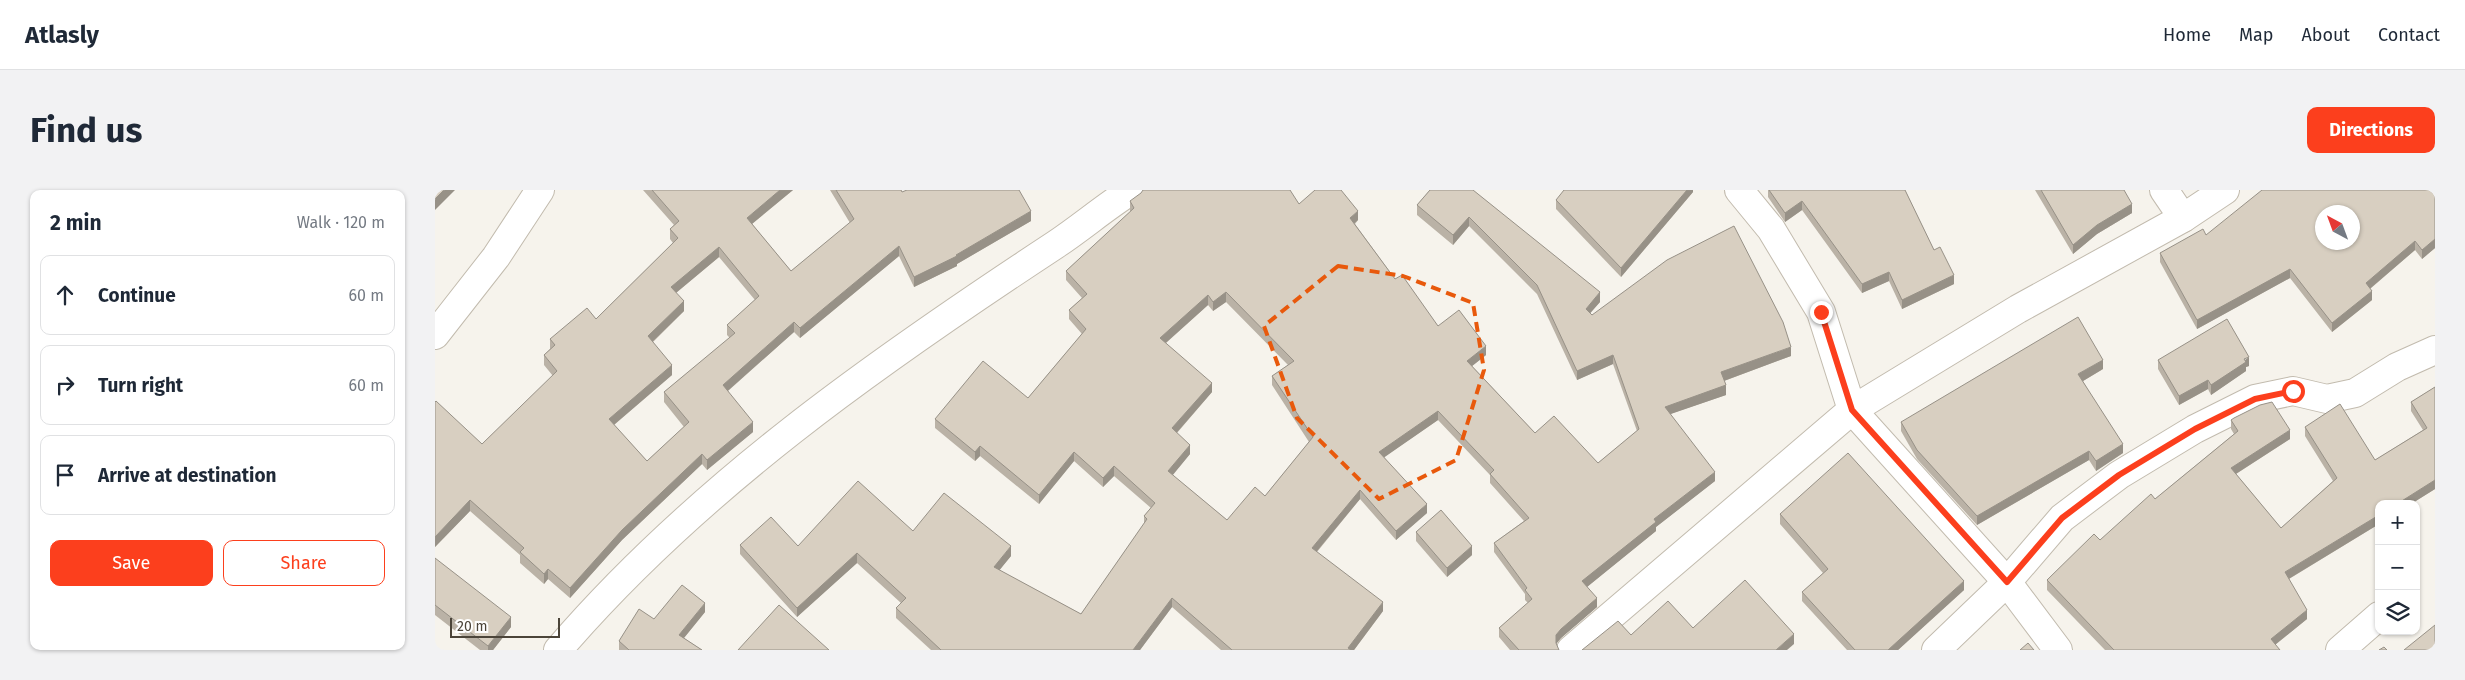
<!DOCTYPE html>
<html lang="en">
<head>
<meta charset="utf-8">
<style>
  body { margin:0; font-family:"Fira Sans",sans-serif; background:#f2f2f3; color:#1f2937 }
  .controls { position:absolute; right:15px; bottom:15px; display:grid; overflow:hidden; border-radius:10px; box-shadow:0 1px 4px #0004 }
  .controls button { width:45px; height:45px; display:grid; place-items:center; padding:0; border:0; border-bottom:1px solid #e0e1e3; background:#fff; color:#1f2937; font:25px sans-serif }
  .compass { position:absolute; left:1880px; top:15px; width:45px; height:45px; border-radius:50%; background:#fff; box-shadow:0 1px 4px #0004; rotate:319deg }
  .scale { position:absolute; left:15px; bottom:12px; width:110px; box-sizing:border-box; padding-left:5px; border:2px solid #4b4439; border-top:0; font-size:14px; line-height:18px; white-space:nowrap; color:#4b4439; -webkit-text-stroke:4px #fff; paint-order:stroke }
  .stop { position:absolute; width:15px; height:15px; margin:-11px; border:4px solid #fc3f1d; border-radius:50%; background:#fff }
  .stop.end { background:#fc3f1d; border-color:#fff; box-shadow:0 1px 5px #0008 }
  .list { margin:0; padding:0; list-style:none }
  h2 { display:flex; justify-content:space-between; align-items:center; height:65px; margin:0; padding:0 20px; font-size:21px }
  h2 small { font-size:16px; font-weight:400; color:#747a83 }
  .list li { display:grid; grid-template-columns:32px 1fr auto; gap:15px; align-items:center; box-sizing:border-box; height:80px; margin:0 10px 10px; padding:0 10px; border:1px solid #e0e1e3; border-radius:10px }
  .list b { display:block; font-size:19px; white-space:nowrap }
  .list em { font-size:16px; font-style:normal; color:#747a83 }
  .actions { display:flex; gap:10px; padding:15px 20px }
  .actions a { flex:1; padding:11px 0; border:1px solid #fc3f1d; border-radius:10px; text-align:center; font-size:18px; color:#fc3f1d }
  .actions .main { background:#fc3f1d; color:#fff }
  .icon { flex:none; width:28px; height:28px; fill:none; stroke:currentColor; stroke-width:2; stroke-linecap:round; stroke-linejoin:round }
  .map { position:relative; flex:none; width:2000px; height:460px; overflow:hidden; border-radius:10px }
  header { display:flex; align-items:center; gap:30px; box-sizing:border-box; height:70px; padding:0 25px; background:#fff; border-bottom:1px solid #e0e1e3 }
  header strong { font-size:24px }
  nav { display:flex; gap:28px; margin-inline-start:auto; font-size:18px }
  .intro { display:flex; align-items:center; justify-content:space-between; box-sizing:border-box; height:120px; padding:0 30px }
  h1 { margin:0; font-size:35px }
  .button { padding:12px 22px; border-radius:10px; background:#fc3f1d; color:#fff; font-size:18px; font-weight:700 }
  main { display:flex; gap:30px; padding:0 30px }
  aside { flex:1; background:#fff; border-radius:10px; box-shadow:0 1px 4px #0004 }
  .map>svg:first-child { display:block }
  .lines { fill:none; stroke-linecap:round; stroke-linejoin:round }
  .minor-casing { stroke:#c2bbae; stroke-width:30 }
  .minor { stroke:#fff; stroke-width:28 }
  .wall { fill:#bab2a6; fill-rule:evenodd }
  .shaded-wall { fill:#979187 }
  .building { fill:#d8cfc1; stroke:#979187; fill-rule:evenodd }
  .route { stroke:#fc3f1d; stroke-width:6 }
  .marked { fill:none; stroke:#e8590c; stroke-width:4; stroke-dasharray:10 6; stroke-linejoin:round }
</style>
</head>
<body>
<header>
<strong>Atlasly</strong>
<nav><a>Home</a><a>Map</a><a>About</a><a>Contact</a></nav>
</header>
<div class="intro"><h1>Find us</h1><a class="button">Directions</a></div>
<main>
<aside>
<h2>2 min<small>Walk · 120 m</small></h2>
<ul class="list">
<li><svg class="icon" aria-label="ahead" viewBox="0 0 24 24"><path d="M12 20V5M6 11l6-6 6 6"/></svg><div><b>Continue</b></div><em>60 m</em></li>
<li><svg class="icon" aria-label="right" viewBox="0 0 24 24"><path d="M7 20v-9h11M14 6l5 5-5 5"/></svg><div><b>Turn right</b></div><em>60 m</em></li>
<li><svg class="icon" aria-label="arrive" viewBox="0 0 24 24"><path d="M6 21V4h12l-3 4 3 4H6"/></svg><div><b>Arrive at destination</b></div></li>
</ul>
<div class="actions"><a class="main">Save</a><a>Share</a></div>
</aside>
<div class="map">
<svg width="2000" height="460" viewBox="0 0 2000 460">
  <rect width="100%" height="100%" fill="#f6f3ec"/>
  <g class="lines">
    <defs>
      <g id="minor">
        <polyline points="1304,0 1336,39 1386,122 1417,220 1572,392 1623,460"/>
        <polyline points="1729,0 1748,28"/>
        <polyline points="0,145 61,67 105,0"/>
        <path d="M123,460C263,297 442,172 620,55C647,37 670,17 697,0"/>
        <polyline points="1136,460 1417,220 1583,119 1748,28 1790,0"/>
        <polyline points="1501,460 1572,392 1627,328 1684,285 1760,239 1820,209 1858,201 1892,209 1920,203 1962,177 2000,160"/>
        <polyline points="1905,460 1944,426"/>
      </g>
    </defs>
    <use href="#minor" class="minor-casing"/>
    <use href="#minor" class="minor"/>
  </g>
  <g class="wall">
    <path d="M208,0H358L317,34L356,81L415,33L395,0H466L467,2L596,31L522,74V76L479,97L464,66L365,148L359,142L293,201L318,242L272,280L267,274L187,350L135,408L113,389L109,394L85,373V365L35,321L0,357V212L47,254L118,186L109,175V165L115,159V149L161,129L238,53L235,49V39L239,35ZM284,67L320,110L292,135V145L295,148L229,202V212L249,237L212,271L179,235L237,185L218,152L249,121L241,103Z"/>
    <path d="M995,0L1165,112L1155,123L1157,125L1356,166L1289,191L1291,205L1235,224L1280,291L1221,337V341L1152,397L1162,417L1126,448L1121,454L1124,460H1075L1064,447V438L1093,413L1090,410V404L1059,362V353L1089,331L1055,293V285L1003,230L949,267L992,323L961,350L925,309L882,362L948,421L919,460H786L737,417L705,460H496L461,428V418L466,413L422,373L362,427L305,364V355L363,356L478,341L576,366L564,380L646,424L709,334V326L716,318L679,286L668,297L639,271L604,314L545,266L540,271L500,238V229L593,208L647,144L634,129V120L647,108L631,90V81L695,22V11L864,14L923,30L920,34L960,89L1003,136L1051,165L1037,176L1100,243L1163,273L1202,241L1178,174L1142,190L1102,104L1034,36L1018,55L982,25V15ZM791,112L853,175L837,186V195L874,252L830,306L792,330L737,285L755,264L742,243L777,202L731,153L773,115L778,121Z"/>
    <polygon points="1258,0 1258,2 1186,87 1121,19 1121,10"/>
    <polygon points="1333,0 1470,0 1499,60 1519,94 1467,119 1454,91 1427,103 1367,20 1350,32 1333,7"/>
    <polygon points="1600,0 1689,0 1697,23 1662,44 1638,64"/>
    <polygon points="2000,0 2000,58 1987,69 1980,60 1935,99 1937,110 1897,142 1855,88 1762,139 1725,72 1725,63 1771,45"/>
    <polygon points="1723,170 1814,176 1811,177 1811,181 1776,205 1773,199 1744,215 1723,179"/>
    <polygon points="1668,179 1648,191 1688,263 1661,281 1654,270 1542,335 1482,269 1466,241 1466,232"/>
    <polygon points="2000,197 2000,299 1976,314 1944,314 1944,334 1854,389 1872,429 1840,455 1845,460 1670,460 1612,400 1612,390 1720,309 1799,244 1796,239 1796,230 1855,249 1801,284 1846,338 1898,291 1870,246 1870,237 1940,270 1988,240 1976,221 1976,212"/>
    <polygon points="1345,324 1529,400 1463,460 1412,460 1367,411 1367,402 1388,383 1345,334"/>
    <polygon points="981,342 1037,365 1012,387 981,351"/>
    <polygon points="0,368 76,437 58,460 45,460 0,425"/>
    <polygon points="270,422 249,448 267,460 184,460 184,451 219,429"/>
  </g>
  <g class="shaded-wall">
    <polygon points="9,0 20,0 0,20 0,9"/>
    <polygon points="345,0 358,0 312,38 312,28"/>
    <polygon points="1252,0 1258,0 1258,2 1186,87 1186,78"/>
    <polygon points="1367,11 1367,20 1350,32 1350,23"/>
    <polygon points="1697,14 1697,23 1662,44 1638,64 1638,55 1662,35"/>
    <polygon points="596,21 596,31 522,74 522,76 479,97 479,87 521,65"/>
    <polygon points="923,21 923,30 915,37 915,28"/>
    <polygon points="1034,27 1034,36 1018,55 1018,45"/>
    <polygon points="2000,49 2000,58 1987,69 1987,60"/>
    <polygon points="1980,51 1980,60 1931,102 1931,93"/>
    <polygon points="464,56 464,66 365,148 365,138"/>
    <polygon points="284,57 284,67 236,107 236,97"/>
    <polygon points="1855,79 1855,88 1762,139 1762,130"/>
    <polygon points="1454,82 1454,91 1427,103 1427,94"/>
    <polygon points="1519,85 1519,94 1467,119 1467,110"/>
    <polygon points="1937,101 1937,110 1897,142 1897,133"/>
    <polygon points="791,102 791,112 778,121 778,112"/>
    <polygon points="1165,102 1165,112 1151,128 1151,119"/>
    <polygon points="773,105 773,115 725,158 725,148"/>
    <polygon points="249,111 249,121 213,156 213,146"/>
    <polygon points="359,132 359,142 288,205 288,195"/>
    <polygon points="1051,156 1051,165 1032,180 1032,171"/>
    <polygon points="1356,157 1356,166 1286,192 1286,182"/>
    <polygon points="1178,165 1178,174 1142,190 1142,181"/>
    <polygon points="1814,167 1814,176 1811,177 1811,181 1776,205 1776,195"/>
    <polygon points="1668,170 1668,179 1643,194 1643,184"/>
    <polygon points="237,175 237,185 174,239 174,229"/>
    <polygon points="1773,190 1773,199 1744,215 1744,206"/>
    <polygon points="777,193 777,202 737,248 737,238"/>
    <polygon points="1291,195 1291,205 1230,226 1230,217"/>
    <polygon points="1003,221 1003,230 944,271 944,262"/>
    <polygon points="318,232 318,242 272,280 272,270"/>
    <polygon points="1855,240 1855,249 1796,287 1796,278"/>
    <polygon points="1688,254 1688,263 1661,281 1661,271"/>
    <polygon points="755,255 755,264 733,291 733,281"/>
    <polygon points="545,256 545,266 540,271 540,262"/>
    <polygon points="1654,261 1654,270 1542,335 1542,326"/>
    <polygon points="639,262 639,271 604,314 604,305"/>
    <polygon points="267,264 267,274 187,350 135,408 135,398 187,340"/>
    <polygon points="679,276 679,286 668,297 668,288"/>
    <polygon points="1280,282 1280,291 1221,337 1221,341 1147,401 1147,391 1219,329"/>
    <polygon points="2000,290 2000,299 1976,314 1962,314"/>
    <polygon points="925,300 925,309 877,367 877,358"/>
    <polygon points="35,310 35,321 0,357 0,347"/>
    <polygon points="992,314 992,323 961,350 961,341"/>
    <polygon points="1944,325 1944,334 1850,391 1850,382"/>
    <polygon points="576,356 576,366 559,387 559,377"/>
    <polygon points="1037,356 1037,365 1012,387 1012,378"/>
    <polygon points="422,363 422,373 362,427 362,418"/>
    <polygon points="113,379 113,389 109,394 109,384"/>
    <polygon points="1529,391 1529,400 1463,460 1453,460"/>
    <polygon points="737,408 737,417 705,460 698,460"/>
    <polygon points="1162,408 1162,417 1126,448 1121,454 1121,445 1126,439"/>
    <polygon points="948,412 948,421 919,460 913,460 913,458"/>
    <polygon points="270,413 270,422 244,454 244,445"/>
    <polygon points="1872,420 1872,429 1836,458 1836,449"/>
    <polygon points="76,427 76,437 58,460 53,460 53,456"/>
    <polygon points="1359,444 1359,454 1352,460 1341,460"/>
  </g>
  <g class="building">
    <polygon points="0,0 9,0 0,9"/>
    <path d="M217,0H345L312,28L356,81L419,29L401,0H466L467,2L472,0H584L596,21L521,65L522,66L479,87L464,56L365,138L359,132L288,195L318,232L272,270L267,264L187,340L135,398L113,379L109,384L85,362L89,358L35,310L0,347V212L1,211L47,254L122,181L109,165L120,155L115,149L152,118L161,129L243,48L235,39L244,31ZM284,57L324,106L292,135L300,143L229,202L254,232L212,271L174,229L237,175L213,146L249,111L236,97Z"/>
    <path d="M708,0H855L864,14L880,0H906L923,21L915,28L960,89L967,85L1003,136L1024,120L1051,156L1032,171L1100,243L1119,226L1163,273L1204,239L1178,165L1142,181L1102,95L1034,27L1018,45L982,15L995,0H1038L1165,102L1151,119L1157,125L1232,70L1299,36L1348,132L1356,157L1286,182L1291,195L1230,217L1280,282L1219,329L1221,332L1147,391L1162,408L1126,439L1121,445V453L1124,460H1084L1064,438L1097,409L1090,400L1092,398L1059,353L1094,328L1055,284L1059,280L1003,221L944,262L992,314L961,341L925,300L877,358L948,412L913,458L916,460H797L737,408L698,460H506L461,418L471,408L422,363L362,418L305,355L336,327L363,356L423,291L478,341L509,303L576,356L559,377L646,424L712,329L709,326L720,313L679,276L668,288L639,262L604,305L545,256L540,262L500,229L548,171L593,208L651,139L634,120L652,104L631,81L699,18L695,11L706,3ZM791,102L859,171L837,186L878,247L830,306L820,297L792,330L733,281L755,255L737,238L777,193L725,148L773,105L778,112Z"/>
    <polygon points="1129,0 1252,0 1186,78 1121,10"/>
    <polygon points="1334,0 1470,0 1499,60 1505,57 1519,85 1467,110 1454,82 1427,94 1367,11 1350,23"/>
    <polygon points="1606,0 1689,0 1697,14 1662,35 1638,55"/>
    <path d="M1827,0H2000V49L1987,60L1980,51L1931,93L1937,101L1897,133L1855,79L1762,130L1725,63L1768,39L1771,45ZM1888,22H1918V52H1888Z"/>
    <polygon points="1643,127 1668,170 1643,184 1688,254 1661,271 1654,261 1542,326 1482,260 1466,232"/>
    <polygon points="1792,129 1814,167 1809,169 1811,172 1776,195 1773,190 1744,206 1723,170"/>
    <polygon points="2000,197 2000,290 1962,314 1944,314 1944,325 1850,382 1872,420 1836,449 1845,460 1679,460 1612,390 1659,344 1665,350 1716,304 1720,309 1803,241 1796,230 1799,228 1825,215 1837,212 1855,240 1796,278 1846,338 1902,288 1870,237 1905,214 1940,270 1992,238 1976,212"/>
    <polygon points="1413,263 1529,391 1453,460 1420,460 1367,402 1393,379 1345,324"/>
    <polygon points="1006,320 1037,356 1012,378 981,342"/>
    <polygon points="0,368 76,427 53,456 0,415"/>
    <polygon points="1310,390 1359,444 1341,460 1147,460 1183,431 1196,445 1233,411 1258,438"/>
    <polygon points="247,395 270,413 244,445 267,460 194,460 184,451 204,419 219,429"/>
    <polygon points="344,415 394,460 303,460"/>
    <polygon points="2000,435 2000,460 1969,460"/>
    <polygon points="1593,453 1599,460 1585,460"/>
    <polygon points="1949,457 1952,460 1944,460"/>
  </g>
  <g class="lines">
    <polyline class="route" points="1386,122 1417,220 1572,392 1627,328 1684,285 1760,239 1820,209 1858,201"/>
  </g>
  <path class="marked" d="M903,76L968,86L1038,113L1049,180L1021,270L944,309L862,228L829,136Z"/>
</svg>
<div class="controls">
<button>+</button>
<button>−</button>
<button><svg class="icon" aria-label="layers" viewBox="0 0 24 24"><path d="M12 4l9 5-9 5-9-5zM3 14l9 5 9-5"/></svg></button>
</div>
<svg class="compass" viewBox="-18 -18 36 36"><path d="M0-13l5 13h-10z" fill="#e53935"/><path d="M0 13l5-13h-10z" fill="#747a83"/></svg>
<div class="scale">20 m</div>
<div class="stop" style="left:1858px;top:201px"></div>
<div class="stop end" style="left:1386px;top:122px"></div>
</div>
</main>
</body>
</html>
